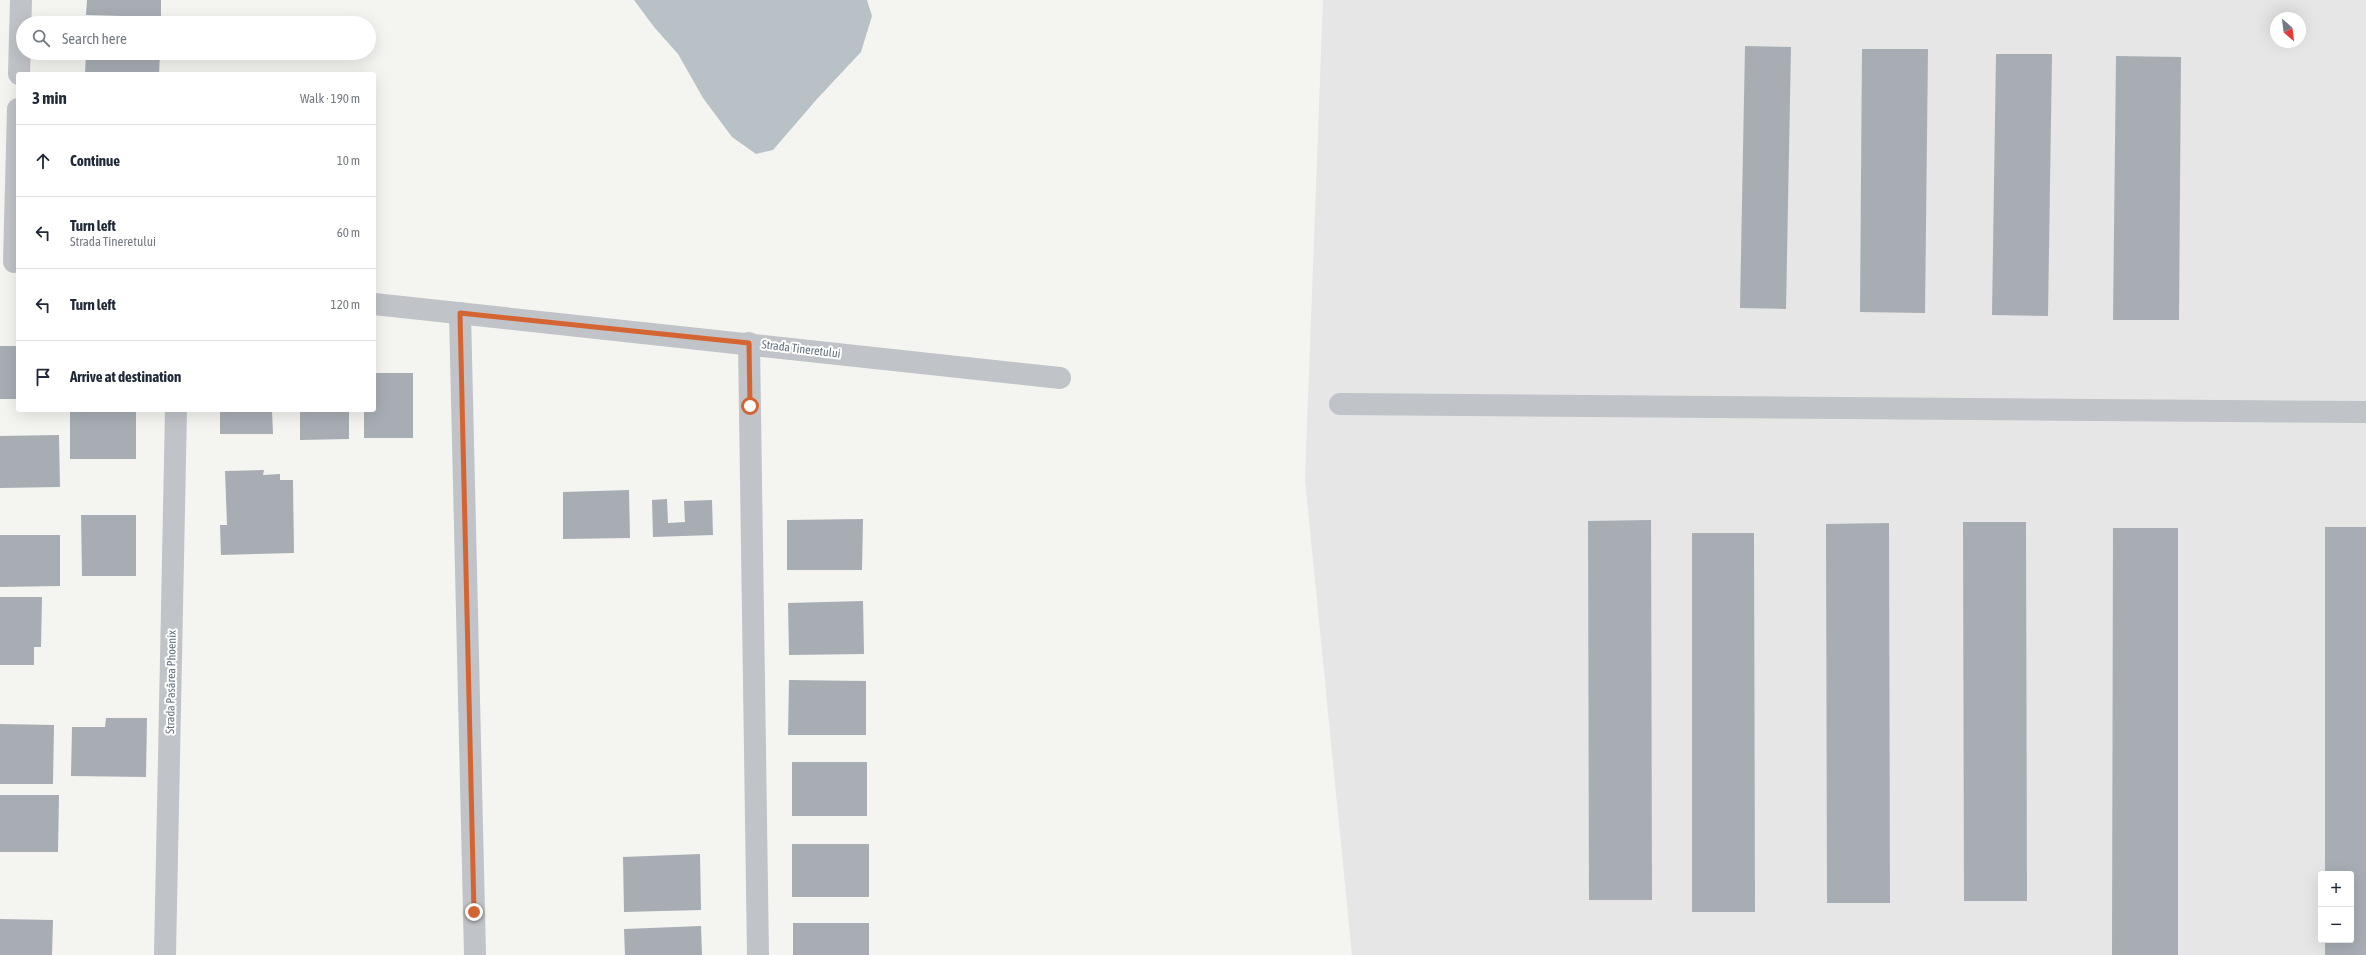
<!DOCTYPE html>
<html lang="en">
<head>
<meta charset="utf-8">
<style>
  body { margin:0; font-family:"Asap Condensed",sans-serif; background:#f2f2f3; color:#1f2937 }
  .controls { position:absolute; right:12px; bottom:12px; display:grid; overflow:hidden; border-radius:4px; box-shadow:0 4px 16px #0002 }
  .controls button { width:36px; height:36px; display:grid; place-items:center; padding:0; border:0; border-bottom:1px solid #e0e1e3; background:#fff; color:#1f2937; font:20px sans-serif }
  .compass { position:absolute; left:2270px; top:12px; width:36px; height:36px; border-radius:50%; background:#fff; box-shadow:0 4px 16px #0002; rotate:152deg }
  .stop { position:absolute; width:12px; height:12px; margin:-9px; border:3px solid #d46532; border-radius:50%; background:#fff }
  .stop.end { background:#d46532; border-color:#fff; box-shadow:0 1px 4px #0008 }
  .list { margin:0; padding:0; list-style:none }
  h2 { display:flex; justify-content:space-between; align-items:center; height:52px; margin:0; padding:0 16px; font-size:17px }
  h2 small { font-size:13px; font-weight:400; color:#747a83 }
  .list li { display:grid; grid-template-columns:26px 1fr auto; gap:12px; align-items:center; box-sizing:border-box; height:72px; padding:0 16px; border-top:1px solid #e0e1e3 }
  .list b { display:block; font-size:15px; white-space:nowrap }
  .list p { margin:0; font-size:13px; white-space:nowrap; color:#747a83 }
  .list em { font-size:13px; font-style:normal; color:#747a83 }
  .icon { flex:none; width:22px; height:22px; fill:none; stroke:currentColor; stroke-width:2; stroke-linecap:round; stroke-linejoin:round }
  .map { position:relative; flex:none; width:2366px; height:955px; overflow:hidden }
  .search { position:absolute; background:#fff; box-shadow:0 4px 16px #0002; left:16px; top:16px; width:360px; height:44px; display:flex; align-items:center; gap:10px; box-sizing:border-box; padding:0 14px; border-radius:22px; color:#747a83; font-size:15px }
  .panel { position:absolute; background:#fff; box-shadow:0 4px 16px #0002; left:16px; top:72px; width:360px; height:340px; border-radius:4px }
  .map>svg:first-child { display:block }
  .built { fill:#e5e6e5; fill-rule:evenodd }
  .water { fill:#b8c2c6 }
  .building { fill:#a7adb3 }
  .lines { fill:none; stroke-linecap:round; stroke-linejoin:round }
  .minor { stroke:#c0c3c7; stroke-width:22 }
  .route { stroke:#d46532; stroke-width:5 }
  .labels { text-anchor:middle; stroke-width:4; stroke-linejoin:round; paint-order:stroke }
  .street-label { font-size:12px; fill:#667280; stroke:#fff }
</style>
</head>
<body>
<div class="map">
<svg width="2366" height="955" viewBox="0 0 2366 955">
  <rect width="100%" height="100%" fill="#f4f5f1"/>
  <path class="built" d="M1323,0H2366V955H1352L1305,479ZM2276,18H2300V42H2276ZM2321,874H2351V940H2321Z"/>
  <polygon class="water" points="634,0 867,0 872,16 861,52 817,99 773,150 756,154 732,137 703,98 678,54 654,27"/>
  <g class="building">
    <polygon points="87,0 161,0 161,17 86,15"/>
    <polygon points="1745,46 1791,47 1786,309 1740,308"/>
    <polygon points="1862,49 1928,49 1925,313 1860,312"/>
    <polygon points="86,53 160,53 159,74 85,74"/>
    <polygon points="1996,54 2052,54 2048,316 1992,315"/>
    <polygon points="2116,56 2181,57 2179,320 2113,320"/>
    <rect x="0" y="346" width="18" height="53"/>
    <polygon points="374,373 413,373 413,438 364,438 364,410 374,410"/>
    <rect x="70" y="410" width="66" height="49"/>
    <polygon points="220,410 272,410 273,434 220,434"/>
    <polygon points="300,410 349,410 349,439 300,440"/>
    <polygon points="59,435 60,487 0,488 0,436"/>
    <polygon points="264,470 263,475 280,474 280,480 293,480 294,553 221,555 220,525 227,525 225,471"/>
    <polygon points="629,490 630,538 563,539 563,492"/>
    <polygon points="667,499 668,523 685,522 684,501 712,500 713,535 653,537 652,500"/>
    <polygon points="81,515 136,515 136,576 82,576"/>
    <polygon points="863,519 862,570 787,570 787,520"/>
    <polygon points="1651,520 1652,900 1589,900 1588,521"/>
    <polygon points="1963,522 2026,522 2027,901 1964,901"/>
    <polygon points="1889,523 1890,903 1827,903 1826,524"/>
    <polygon points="2325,527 2366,527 2366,955 2325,955 2325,940 2351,940 2351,874 2325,874"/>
    <polygon points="2113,528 2178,528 2178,955 2112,955"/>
    <polygon points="1692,533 1754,533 1755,912 1692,912"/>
    <polygon points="0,535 60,535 60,586 0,587"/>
    <polygon points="0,597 42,597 41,647 34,647 34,665 0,665"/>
    <polygon points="863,601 864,654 789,655 788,603"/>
    <polygon points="789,680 866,681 866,735 788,735"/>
    <polygon points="106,718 147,718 146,777 71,776 72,727 105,727"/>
    <polygon points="0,724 54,725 53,784 0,784"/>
    <rect x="792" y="762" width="75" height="54"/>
    <polygon points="0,795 59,795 58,852 0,852"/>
    <rect x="792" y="844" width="77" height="53"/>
    <polygon points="700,854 701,910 624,912 623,857"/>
    <polygon points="0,919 53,920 52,955 0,955"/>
    <rect x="793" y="923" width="76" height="32"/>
    <polygon points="701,926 702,955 625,955 624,929"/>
  </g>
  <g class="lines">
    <g class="minor">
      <polyline points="19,74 21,0"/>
      <polyline points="14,262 18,109"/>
      <polyline points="374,304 1060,378"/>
      <polyline points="460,313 475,955"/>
      <polyline points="749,343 758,955"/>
      <polyline points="1340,404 2366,412"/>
      <polyline points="165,955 176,410"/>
    </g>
  </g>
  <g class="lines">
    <polyline class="route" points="474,912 460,313 749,343 750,406"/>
  </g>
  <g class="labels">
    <g class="street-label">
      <text transform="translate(801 349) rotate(7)" y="4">Strada Tineretului</text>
      <text transform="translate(171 682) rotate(-89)" y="4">Strada Pasărea Phoenix</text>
    </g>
  </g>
</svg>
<div class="controls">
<button>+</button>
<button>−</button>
</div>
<svg class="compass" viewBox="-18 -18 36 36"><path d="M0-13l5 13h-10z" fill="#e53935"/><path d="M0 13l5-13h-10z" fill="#747a83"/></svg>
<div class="stop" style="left:750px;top:406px"></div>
<div class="stop end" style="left:474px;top:912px"></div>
<div class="search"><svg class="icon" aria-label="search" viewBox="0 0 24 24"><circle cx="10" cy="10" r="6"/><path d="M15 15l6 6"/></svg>Search here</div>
<section class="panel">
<h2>3 min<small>Walk · 190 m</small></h2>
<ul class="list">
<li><svg class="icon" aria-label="ahead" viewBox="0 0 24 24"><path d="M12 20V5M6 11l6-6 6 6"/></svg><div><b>Continue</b></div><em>10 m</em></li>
<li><svg class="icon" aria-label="left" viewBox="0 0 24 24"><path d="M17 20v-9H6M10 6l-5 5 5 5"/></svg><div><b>Turn left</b><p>Strada Tineretului</p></div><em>60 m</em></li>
<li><svg class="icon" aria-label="left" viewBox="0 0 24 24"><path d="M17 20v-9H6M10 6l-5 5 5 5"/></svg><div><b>Turn left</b></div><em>120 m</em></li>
<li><svg class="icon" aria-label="arrive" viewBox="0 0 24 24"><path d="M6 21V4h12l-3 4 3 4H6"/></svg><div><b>Arrive at destination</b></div></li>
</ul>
</section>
</div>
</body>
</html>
